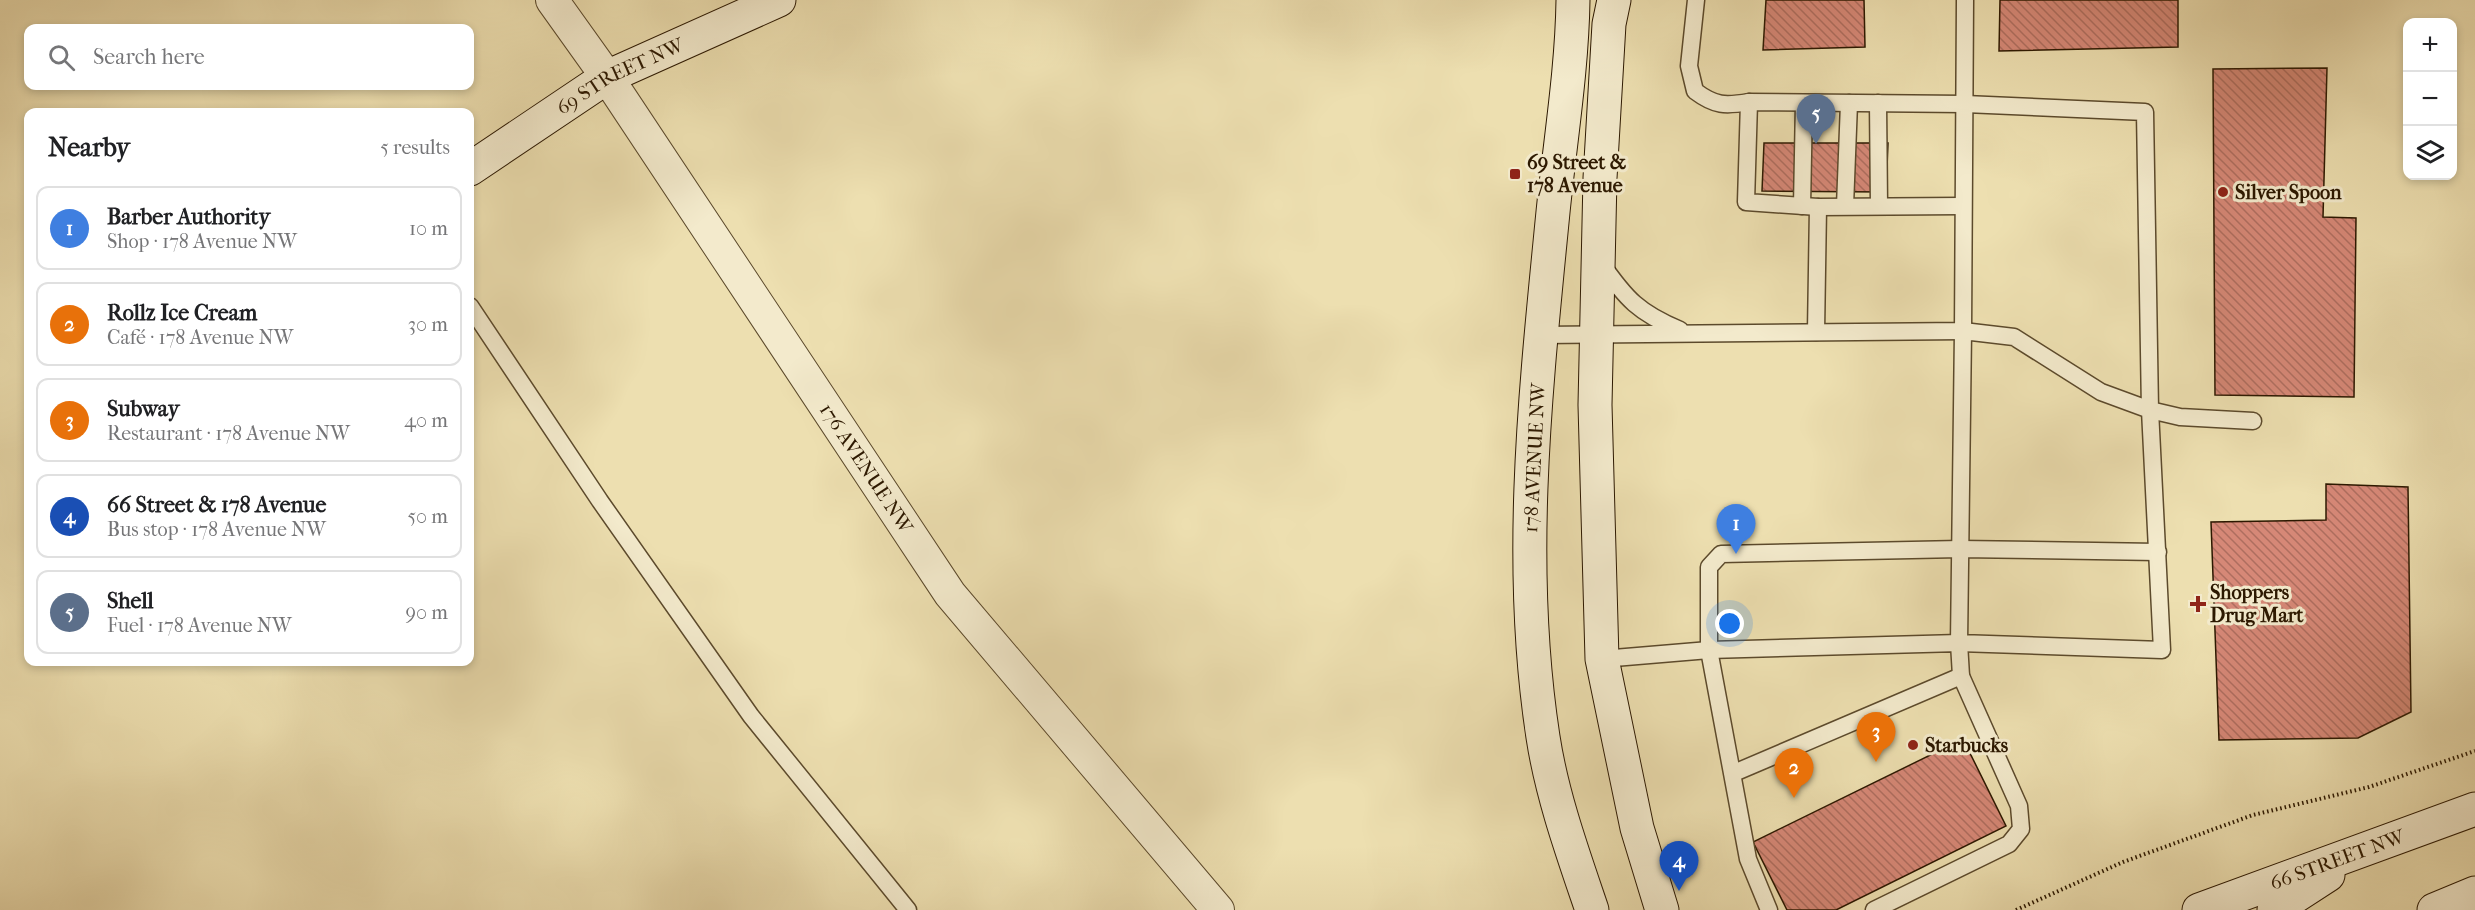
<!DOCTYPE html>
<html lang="en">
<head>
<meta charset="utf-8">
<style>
  body { margin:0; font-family:"IM FELL French Canon",serif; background:#f6f6f6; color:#202124 }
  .controls { position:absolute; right:18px; top:18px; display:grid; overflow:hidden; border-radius:12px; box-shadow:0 3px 9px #0003 }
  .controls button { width:54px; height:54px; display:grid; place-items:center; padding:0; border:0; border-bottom:2px solid #e0e0e0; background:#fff; color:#202124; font:30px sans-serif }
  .you { position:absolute; left:1730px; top:624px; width:21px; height:21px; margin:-15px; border:4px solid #fff; border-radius:50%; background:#1a73e8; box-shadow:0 0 0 9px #1a73e833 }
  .badge { display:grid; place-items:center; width:39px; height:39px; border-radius:50%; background:#0f766e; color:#fff; font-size:20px; font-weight:700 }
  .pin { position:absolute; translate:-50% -50px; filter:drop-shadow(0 2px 3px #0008) }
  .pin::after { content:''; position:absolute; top:32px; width:21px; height:18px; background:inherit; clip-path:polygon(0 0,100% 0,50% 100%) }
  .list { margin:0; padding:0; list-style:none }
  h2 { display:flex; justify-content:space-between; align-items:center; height:78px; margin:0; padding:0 24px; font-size:26px }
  h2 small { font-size:20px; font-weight:400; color:#757577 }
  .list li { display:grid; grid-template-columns:39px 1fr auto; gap:18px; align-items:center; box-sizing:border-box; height:84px; margin:0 12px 12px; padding:0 12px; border:2px solid #e0e0e0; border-radius:12px }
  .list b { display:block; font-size:22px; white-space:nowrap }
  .list p { margin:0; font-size:20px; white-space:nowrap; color:#757577 }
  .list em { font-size:20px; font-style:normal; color:#757577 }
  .icon { flex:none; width:33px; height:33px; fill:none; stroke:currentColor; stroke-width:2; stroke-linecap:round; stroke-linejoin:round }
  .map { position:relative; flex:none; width:2475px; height:910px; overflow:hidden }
  .search { position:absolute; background:#fff; box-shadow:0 3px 9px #0003; left:24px; top:24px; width:450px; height:66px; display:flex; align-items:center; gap:15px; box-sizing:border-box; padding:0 21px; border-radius:12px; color:#757577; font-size:22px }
  .panel { position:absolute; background:#fff; box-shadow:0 3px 9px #0003; left:24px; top:108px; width:450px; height:558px; border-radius:12px }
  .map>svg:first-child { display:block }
  .building { fill:url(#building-back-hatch); stroke:#2c1800; stroke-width:1.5 }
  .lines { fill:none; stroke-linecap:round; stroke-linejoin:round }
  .lane-casing { stroke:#5c4a2c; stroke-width:19 }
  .street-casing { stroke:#5c4a2c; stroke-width:34 }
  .secondary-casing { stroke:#2c1800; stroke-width:35 }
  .path { stroke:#2c1800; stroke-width:4; stroke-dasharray:1.5 3; stroke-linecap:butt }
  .lane { stroke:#f3eacc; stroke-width:16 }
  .street { stroke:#f3eacc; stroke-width:32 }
  .secondary { stroke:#f3eacc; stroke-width:33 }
  .poi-dot { fill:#8f2418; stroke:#f3eacc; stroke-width:2 }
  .labels { text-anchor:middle; stroke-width:6; stroke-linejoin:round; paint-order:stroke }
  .street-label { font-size:20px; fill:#2c1800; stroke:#f3eacc }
  .poi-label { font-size:20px; font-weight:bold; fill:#2c1800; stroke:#f3eacc; text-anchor:start }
</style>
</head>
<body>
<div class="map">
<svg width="2475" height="910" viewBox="0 0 2475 910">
  <defs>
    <pattern id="building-back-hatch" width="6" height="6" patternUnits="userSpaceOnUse" patternTransform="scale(1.5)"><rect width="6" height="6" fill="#d68877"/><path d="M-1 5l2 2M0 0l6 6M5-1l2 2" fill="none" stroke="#ae6e5f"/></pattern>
  </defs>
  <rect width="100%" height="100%" fill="#eddfb0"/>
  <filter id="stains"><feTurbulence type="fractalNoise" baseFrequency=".00333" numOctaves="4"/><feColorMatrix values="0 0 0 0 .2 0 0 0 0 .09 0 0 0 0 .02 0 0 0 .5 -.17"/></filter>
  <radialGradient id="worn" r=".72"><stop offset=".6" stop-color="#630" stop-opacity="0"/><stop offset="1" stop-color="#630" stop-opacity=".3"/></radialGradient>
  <g class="building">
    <polygon points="1766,0 1864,0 1865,47 1763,50"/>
    <polygon points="2000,0 2178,0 2178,47 1999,51"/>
    <polygon points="2327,68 2323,217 2356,218 2354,397 2215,395 2213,69"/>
    <polygon points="1764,143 1888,143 1886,192 1762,191"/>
    <polygon points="2326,484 2408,487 2411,712 2358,738 2219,740 2211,522 2326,520"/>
    <polygon points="1963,739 2006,826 1836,910 1787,910 1753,842"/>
  </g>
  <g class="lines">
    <defs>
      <g id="lane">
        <path d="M1696,0L1689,66L1695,91C1715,106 1725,106 1749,102"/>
        <polyline points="1878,103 1879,206"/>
        <polyline points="1802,206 1804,103"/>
        <polyline points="1845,206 1849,103"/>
        <polyline points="1962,206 1818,207 1746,202 1749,102 1965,104 2145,112 2150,410 2101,392 2014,337 1963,331 1959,643 2162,650 2150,410 2180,417 2253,421"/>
        <path d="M1601,263C1626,299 1639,313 1680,330"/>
        <polyline points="470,306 600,501 751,716 908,910"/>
        <polyline points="1816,332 1818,207"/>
        <polyline points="1541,335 1963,331 1965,0"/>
        <polyline points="1602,659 1709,650 1959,643 1961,676 2019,806 2021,829 2009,844 1874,910"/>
        <polyline points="1734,773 1961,676"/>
        <polyline points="1769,910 1748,859 1709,650 1709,567 1721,554 1960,549 2158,552"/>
      </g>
      <g id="street">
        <path id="s1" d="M552,0L607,77L950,594L1218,910"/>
      </g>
      <g id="secondary">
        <path d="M1573,0C1572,70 1560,142 1553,212C1536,386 1516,562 1543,737C1552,796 1573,854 1592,910"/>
        <polyline points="1614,0 1609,24 1600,178 1595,405 1602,659 1637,828 1662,910"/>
        <path id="s2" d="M470,169L607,77L779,0"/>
        <path id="s3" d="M2199,910L2475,809"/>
        <polyline points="2274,910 2328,875"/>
        <polyline points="2434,910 2475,893"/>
      </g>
    </defs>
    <use href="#lane" class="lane-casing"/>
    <use href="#street" class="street-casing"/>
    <use href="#secondary" class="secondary-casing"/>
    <polyline class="path" points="2016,910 2123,862 2253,815 2369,787 2475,751"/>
    <use href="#lane" class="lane"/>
    <use href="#street" class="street"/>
    <use href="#secondary" class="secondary"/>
  </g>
  <g class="poi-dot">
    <rect x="1509" y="168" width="12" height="12" rx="3"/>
    <circle cx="2223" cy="192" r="6"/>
    <path d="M2195 595h6v6h6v6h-6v6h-6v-6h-6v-6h6z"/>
    <circle cx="1913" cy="745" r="6"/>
  </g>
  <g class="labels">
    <g class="street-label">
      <text dy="7" stroke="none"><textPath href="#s2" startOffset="177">69 STREET NW</textPath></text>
      <text transform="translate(1534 458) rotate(-87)" y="7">178 AVENUE NW</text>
      <text dy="7" stroke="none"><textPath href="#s1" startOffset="564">176 AVENUE NW</textPath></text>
      <text dy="7" stroke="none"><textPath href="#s3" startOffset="147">66 STREET NW</textPath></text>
    </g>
    <g class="poi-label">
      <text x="1527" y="169">69 Street &amp;<tspan x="1527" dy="23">178 Avenue</tspan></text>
      <text x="2235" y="199">Silver Spoon</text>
      <text x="2210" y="599">Shoppers<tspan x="2210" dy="23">Drug Mart</tspan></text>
      <text x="1925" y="752">Starbucks</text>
    </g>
  </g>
  <rect width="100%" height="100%" filter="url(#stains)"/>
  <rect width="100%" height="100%" fill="url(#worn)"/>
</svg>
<div class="controls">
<button>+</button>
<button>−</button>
<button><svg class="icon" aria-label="layers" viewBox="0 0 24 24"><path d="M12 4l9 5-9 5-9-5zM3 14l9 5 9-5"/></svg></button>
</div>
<div class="you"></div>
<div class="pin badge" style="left:1736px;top:554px;background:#3f7fe0">1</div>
<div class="pin badge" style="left:1794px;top:798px;background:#e8710a">2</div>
<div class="pin badge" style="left:1876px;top:762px;background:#e8710a">3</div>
<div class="pin badge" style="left:1679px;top:891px;background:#1a4fb4">4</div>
<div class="pin badge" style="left:1816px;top:144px;background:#5c6f8a">5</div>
<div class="search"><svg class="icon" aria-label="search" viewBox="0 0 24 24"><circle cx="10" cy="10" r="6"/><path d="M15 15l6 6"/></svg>Search here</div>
<section class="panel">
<h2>Nearby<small>5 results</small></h2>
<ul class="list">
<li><span class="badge" style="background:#3f7fe0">1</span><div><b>Barber Authority</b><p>Shop · 178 Avenue NW</p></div><em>10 m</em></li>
<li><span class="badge" style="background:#e8710a">2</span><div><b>Rollz Ice Cream</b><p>Café · 178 Avenue NW</p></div><em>30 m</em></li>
<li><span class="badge" style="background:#e8710a">3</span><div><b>Subway</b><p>Restaurant · 178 Avenue NW</p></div><em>40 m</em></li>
<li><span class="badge" style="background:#1a4fb4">4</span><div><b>66 Street &amp; 178 Avenue</b><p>Bus stop · 178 Avenue NW</p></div><em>50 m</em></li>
<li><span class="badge" style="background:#5c6f8a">5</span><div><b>Shell</b><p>Fuel · 178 Avenue NW</p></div><em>90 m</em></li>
</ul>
</section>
</div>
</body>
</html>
